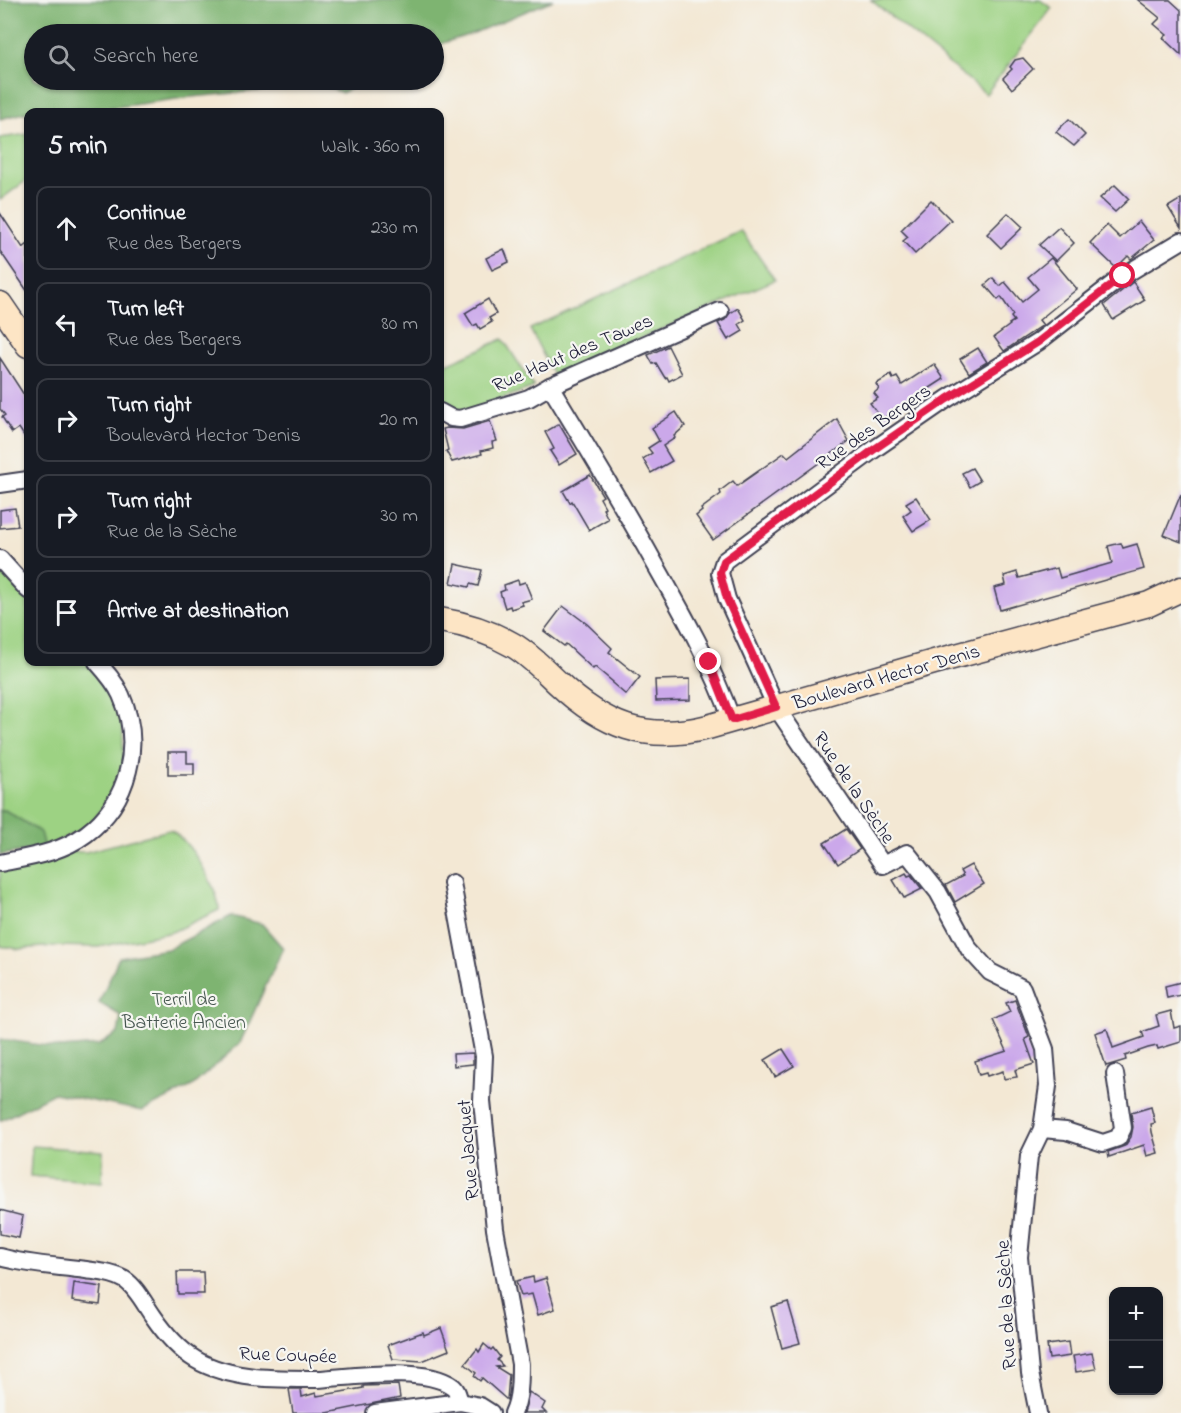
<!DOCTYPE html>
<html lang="en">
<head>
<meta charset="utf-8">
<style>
  body { margin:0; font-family:"Indie Flower",sans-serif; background:#20242c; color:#f1f3f6 }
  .controls { position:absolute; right:18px; bottom:18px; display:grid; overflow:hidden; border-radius:12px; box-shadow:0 2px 4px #0004 }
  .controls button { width:54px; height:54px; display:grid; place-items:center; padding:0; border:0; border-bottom:2px solid #363941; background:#171b24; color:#f1f3f6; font:30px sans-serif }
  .stop { position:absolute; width:18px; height:18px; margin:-14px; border:4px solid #e11d48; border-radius:50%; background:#fff }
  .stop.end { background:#e11d48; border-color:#fff; box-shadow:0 2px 6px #0008 }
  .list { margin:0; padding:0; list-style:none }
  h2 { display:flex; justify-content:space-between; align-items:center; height:78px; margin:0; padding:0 24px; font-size:26px }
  h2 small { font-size:20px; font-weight:400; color:#9ea1a6 }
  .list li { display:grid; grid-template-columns:39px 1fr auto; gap:18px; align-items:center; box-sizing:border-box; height:84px; margin:0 12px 12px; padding:0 12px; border:2px solid #363941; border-radius:12px }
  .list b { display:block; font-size:22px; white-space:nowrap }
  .list p { margin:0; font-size:20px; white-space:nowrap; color:#9ea1a6 }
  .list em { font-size:20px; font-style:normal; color:#9ea1a6 }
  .icon { flex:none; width:33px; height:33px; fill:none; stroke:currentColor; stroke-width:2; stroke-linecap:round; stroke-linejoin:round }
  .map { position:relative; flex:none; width:1181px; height:1413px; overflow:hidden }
  .search { position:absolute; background:#171b24; box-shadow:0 2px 4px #0004; left:24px; top:24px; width:420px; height:66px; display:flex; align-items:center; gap:15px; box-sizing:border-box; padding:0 21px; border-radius:33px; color:#9ea1a6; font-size:22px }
  .panel { position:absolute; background:#171b24; box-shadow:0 2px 4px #0004; left:24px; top:108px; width:420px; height:558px; border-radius:12px }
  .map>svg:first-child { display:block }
  .green { fill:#9dd283; stroke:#607a5f; stroke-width:1.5 }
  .forest { fill:#7eb471; stroke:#506b56; stroke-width:1.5 }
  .building { fill:#cba8ea }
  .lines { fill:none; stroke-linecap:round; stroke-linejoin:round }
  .street-casing { stroke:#414052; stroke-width:20 }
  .secondary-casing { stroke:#414052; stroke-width:27 }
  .street { stroke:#fff; stroke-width:16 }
  .secondary { stroke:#fde5c5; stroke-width:24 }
  .route { stroke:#e11d48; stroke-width:8 }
  .labels { text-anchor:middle; stroke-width:4.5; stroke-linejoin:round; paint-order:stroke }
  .street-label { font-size:20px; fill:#22223b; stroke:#f6f6f2 }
  .park-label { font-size:20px; fill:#475751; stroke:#f6f6f2 }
</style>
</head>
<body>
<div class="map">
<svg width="1181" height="1413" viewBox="0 0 1181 1413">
  <rect width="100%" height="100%" fill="#f6f6f2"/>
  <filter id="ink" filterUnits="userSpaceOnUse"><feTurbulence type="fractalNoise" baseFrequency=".0167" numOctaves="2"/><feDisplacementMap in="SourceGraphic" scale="12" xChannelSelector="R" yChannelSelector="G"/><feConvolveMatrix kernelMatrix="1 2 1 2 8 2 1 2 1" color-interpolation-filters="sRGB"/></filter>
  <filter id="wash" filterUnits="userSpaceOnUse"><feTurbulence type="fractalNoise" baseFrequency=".008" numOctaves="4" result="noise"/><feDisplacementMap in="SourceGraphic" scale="24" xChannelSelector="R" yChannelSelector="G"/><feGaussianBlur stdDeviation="1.35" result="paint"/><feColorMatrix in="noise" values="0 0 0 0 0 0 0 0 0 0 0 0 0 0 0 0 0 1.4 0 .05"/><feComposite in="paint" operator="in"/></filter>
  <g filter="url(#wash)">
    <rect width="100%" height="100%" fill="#f3e8d4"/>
    <g class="green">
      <polygon points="871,0 1040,0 1052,8 986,94"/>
      <polygon points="28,134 28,179 0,200 0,138"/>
      <polygon points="741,231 775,280 554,376 530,329"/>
      <polygon points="503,339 534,387 459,414 440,404 440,367"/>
      <polygon points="0,566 28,596 28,662 92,662 122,706 124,775 91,825 44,848 5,810 0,811"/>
      <path d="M169,830C188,836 220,891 219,910L172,932L98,947L55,946L18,949L0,946V867L70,848L78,852H86Z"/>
      <polygon points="32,1146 103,1151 102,1182 30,1176"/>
    </g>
    <g class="forest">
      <polygon points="0,0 553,0 474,33 434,46 434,34 34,34 34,80 365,80 342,93 324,85 191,97 117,107 28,112 0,119"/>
      <polygon points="5,810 40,832 44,848 0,855 0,811"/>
      <polygon points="231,916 262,924 283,948 240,1043 192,1086 142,1111 54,1093 0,1121 0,1039 61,1048 99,1045 118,1033 121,1016 99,1003 119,957 168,949"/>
    </g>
    <g id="blocks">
      <g class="building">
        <polygon points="1138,0 1170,0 1181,10 1181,55 1163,38 1167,35 1154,24 1160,18"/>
        <polygon points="1023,58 1033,69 1012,89 1003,78 1012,69 1010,67 1015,60"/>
        <polygon points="1069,119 1085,135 1074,146 1056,132"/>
        <polygon points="1115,185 1129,199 1115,212 1100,198"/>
        <polygon points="1181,199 1181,228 1168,207"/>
        <polygon points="931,200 951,220 915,254 903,241 908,237 901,230"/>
        <polygon points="0,213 23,248 28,244 28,292 0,251"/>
        <polygon points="1008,213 1023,227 1001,248 987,234"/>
        <polygon points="1139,221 1154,240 1131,259 1128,256 1116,268 1090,243 1107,225 1120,238"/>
        <polygon points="1059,227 1074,243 1056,261 1039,245"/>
        <polygon points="504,249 509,262 492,270 486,258"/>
        <polygon points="1051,258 1077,289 1039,320 1043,325 1004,351 994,337 1010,325 1009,324 1014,321 1011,317 1013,315 1001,297 998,300 985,285 993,278 1000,286 1005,282 1022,302 1038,289 1028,277"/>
        <polygon points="1133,282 1145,300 1113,320 1104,305"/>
        <polygon points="488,299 496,314 489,318 492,322 480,329 477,324 473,326 465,313"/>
        <polygon points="738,308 745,320 739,324 743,331 728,340 718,323 725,320 730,313"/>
        <polygon points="668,346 682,374 669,381 667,377 665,378 656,363 653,364 648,355"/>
        <polygon points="978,348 987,362 969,373 960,359"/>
        <polygon points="0,358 28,401 28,442 19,428 12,433 2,417 5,415 0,409"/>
        <polygon points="934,364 944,379 882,419 870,403 878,398 874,393 879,389 876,384 891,375 893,379 897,377 902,385"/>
        <polygon points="676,412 685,426 674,436 675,438 663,446 672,461 651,473 643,459 652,453 648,448 659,441 652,428"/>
        <polygon points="837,419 849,441 713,540 696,516 702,511 701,509 721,494 720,491 733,481 737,486 784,453 788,457"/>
        <polygon points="490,421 497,441 492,442 493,448 481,451 482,454 452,462 446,451 448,450 443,429 447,428 463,429"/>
        <polygon points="559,424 577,454 559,465 550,451 554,449 545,432"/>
        <polygon points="972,468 980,481 970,487 962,473"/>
        <polygon points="590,475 603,496 600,498 605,507 603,509 608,519 589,530 572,501 570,503 563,491"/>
        <polygon points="1181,494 1181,542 1164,535"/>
        <polygon points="916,497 931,520 913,531 903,516 911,510 906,503"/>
        <polygon points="15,508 18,526 0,528 0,510"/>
        <polygon points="1121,543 1123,548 1137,544 1144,569 1000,610 994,588 1006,585 1004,576 1017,572 1019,578 1057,568 1060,578 1112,563 1108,546"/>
        <polygon points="455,564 482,570 478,586 470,584 469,587 451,583"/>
        <polygon points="518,580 519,584 525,582 532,599 521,602 523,605 511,609 510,606 505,608 500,592 505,590 504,585"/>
        <polygon points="563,606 587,624 612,648 609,652 640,677 626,695 612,683 613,682 595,667 593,669 566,644 564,646 544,631"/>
        <polygon points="690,679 690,700 656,701 655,680"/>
        <polygon points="168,752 187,752 187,763 194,763 194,775 168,775"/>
        <polygon points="846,829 860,849 838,864 824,843"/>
        <polygon points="971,865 984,884 955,902 946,885 963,876 960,871"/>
        <polygon points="906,873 908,876 911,875 922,889 904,898 893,880"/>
        <polygon points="1181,982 1181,995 1167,998 1165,986"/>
        <polygon points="1015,1000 1029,1037 1025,1039 1034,1064 1015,1070 1017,1077 1004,1079 1003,1071 987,1076 986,1073 979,1075 975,1061 1007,1051 993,1020 1010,1012 1006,1003"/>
        <polygon points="1171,1011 1174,1028 1181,1026 1181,1042 1158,1049 1157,1046 1148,1048 1125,1056 1126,1060 1106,1066 1095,1033 1107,1029 1113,1048 1144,1037 1142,1032 1159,1026 1156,1015"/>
        <polygon points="783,1049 794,1066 775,1077 765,1060"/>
        <polygon points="473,1053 473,1064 454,1066 453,1054"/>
        <polygon points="1151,1107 1155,1123 1151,1124 1152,1132 1158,1153 1147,1156 1144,1145 1109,1157 1108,1152 1125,1146 1131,1137 1133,1127 1131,1113"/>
        <polygon points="0,1210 23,1216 19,1238 0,1234"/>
        <polygon points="177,1272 203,1272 204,1294 178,1294"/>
        <polygon points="533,1277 534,1282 546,1278 555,1309 538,1315 532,1294 521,1296 516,1281"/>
        <polygon points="74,1283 102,1287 100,1305 72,1301"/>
        <polygon points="788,1302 800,1343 782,1348 771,1307"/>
        <polygon points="441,1328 449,1350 422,1361 393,1359 388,1345 423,1332 424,1335"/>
        <polygon points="1068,1342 1070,1356 1049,1359 1047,1345"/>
        <polygon points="484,1344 491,1350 493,1348 500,1357 497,1360 503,1366 496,1367 509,1375 507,1400 482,1378 480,1381 474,1376 476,1373 465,1364 477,1349 479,1352"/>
        <polygon points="1092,1353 1096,1369 1076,1372 1073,1356"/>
        <polygon points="398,1385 400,1398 327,1413 293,1413 289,1389 301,1389 302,1397 316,1393 317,1396 341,1392 363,1388 363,1386"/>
        <polygon points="529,1392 545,1403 542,1409 546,1413 524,1413"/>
      </g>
    </g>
  </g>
  <g filter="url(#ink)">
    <use href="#blocks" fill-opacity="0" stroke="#414052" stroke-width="1.5"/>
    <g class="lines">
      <defs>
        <g id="street">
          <path d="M550,386C586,445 622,504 655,564C684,615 712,665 732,720"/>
          <polyline points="440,412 451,418 460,419 529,398 550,386 720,311"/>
          <polyline points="0,484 28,480"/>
          <polyline points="0,559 28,590"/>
          <path d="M0,863C29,857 61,853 86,834C129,802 143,744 121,695C115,682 106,672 97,662"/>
          <path d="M452,883L484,1056L482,1101L495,1229L520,1364C520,1379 520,1399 513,1413"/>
          <polyline points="1042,1129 1066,1131 1103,1143 1118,1138 1123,1128 1115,1074"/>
          <path d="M0,1257C28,1265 57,1266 86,1270C99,1272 114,1273 125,1280C137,1288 145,1305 153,1316C181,1357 205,1371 254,1377C275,1379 296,1379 318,1379C352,1377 424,1366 452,1386C457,1389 458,1396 460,1402"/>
          <polyline points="375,1413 460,1402 480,1406 491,1413"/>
          <polyline points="1038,1413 1030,1373 1019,1257 1029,1156 1042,1129 1048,1086 1045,1049 1022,988 990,972 969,949 938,892 907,853 883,865 776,707 727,599 720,573 724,561 876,448 947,399 1038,342 1123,276 1181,241"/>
        </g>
        <g id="secondary">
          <polyline points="0,304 28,345"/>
          <path d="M440,620C465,624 490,632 513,645C530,655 544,670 558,683C604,726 646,743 708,727L934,662L1149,604L1181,589"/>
        </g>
      </defs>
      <use href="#street" class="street-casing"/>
      <use href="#secondary" class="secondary-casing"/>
      <use href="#street" class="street"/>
      <use href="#secondary" class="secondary"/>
    </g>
  </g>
  <g class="lines" filter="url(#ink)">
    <polyline class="route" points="709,662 732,720 776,707 727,599 720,573 724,561 876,448 947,399 1038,342 1123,276"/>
  </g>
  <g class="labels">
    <g class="street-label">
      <text transform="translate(572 352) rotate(-23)" y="7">Rue Haut des Tawes</text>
      <text transform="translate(873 426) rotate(-35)" y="7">Rue des Bergers</text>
      <text transform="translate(886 676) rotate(-16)" y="7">Boulevard Hector Denis</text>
      <text transform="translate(855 787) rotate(56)" y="7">Rue de la Sèche</text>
      <text transform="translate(467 1150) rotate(-95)" y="7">Rue Jacquet</text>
      <text transform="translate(1005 1305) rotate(-93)" y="7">Rue de la Sèche</text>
      <text transform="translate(288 1354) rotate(2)" y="7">Rue Coupée</text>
    </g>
    <g class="park-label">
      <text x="184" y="1005">Terril de<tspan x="184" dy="23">Batterie Ancien</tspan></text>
    </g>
  </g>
</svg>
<div class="controls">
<button>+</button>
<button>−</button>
</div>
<div class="stop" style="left:1123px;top:276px"></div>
<div class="stop end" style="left:709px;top:662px"></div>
<div class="search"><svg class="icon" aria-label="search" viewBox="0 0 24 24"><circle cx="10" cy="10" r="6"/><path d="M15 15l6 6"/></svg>Search here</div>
<section class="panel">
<h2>5 min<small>Walk · 360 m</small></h2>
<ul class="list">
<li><svg class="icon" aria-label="ahead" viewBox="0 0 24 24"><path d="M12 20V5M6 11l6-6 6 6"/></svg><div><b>Continue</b><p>Rue des Bergers</p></div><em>230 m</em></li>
<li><svg class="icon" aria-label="left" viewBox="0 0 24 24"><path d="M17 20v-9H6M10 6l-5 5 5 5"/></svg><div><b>Turn left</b><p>Rue des Bergers</p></div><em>80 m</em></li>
<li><svg class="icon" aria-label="right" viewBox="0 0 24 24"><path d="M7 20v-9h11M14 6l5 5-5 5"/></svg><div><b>Turn right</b><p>Boulevard Hector Denis</p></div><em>20 m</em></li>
<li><svg class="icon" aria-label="right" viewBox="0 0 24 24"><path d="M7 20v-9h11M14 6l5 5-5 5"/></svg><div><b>Turn right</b><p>Rue de la Sèche</p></div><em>30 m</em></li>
<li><svg class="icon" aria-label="arrive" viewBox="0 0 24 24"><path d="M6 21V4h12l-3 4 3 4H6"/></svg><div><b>Arrive at destination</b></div></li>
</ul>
</section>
</div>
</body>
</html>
